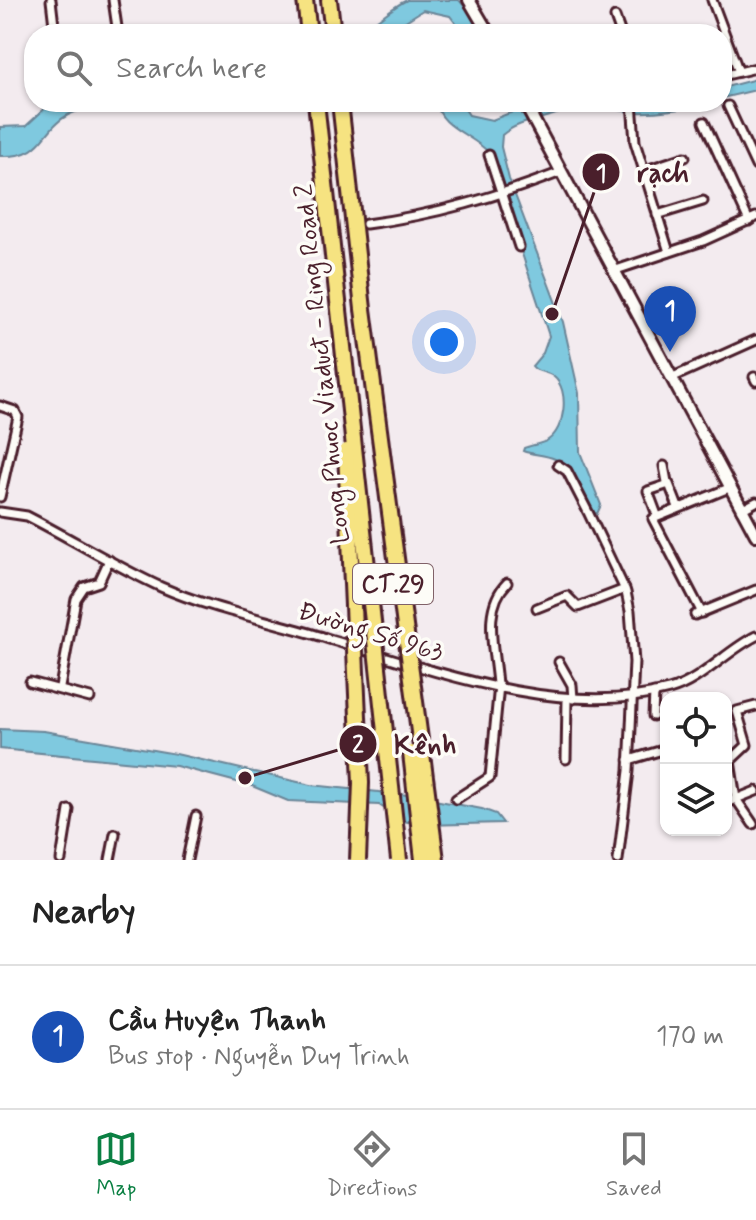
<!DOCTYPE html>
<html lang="en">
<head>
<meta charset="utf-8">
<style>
  body { margin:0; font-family:Mynerve,sans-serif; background:#f6f6f6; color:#222 }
  .controls { position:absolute; right:24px; bottom:24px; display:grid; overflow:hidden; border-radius:16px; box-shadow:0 2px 6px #0004 }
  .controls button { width:72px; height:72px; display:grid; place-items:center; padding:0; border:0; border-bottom:2px solid #e0e0e0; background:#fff; color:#222; font:40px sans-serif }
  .you { position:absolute; left:444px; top:342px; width:28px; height:28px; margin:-20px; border:6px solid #fff; border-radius:50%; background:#1a73e8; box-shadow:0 0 0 12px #1a73e833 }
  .badge { display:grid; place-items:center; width:52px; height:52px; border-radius:50%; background:#0b8043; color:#fff; font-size:26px; font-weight:700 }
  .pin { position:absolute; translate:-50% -66px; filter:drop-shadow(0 2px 4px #0008) }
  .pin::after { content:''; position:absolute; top:42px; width:28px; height:24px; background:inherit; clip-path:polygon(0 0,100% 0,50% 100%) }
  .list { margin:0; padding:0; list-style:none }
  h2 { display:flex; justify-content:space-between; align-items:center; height:104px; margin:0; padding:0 32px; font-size:34px }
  h2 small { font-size:26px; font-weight:400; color:#767676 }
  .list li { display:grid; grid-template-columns:52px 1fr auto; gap:24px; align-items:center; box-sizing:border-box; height:144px; padding:0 32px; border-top:2px solid #e0e0e0 }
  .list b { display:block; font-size:30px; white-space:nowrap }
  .list p { margin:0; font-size:26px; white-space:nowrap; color:#767676 }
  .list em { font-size:26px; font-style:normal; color:#767676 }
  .icon { flex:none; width:44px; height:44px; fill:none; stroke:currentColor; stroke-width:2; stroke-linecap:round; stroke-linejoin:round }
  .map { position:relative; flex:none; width:756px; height:860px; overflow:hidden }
  .search { position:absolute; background:#fff; box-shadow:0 2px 6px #0004; left:24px; right:24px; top:24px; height:88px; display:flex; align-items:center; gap:20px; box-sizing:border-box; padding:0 28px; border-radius:32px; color:#767676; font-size:30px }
  .sheet { height:248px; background:#fff }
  nav { display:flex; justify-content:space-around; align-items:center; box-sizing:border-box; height:112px; border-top:2px solid #e0e0e0; background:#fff; font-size:22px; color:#767676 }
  nav a { display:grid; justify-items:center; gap:4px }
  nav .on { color:#0b8043 }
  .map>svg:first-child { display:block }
  .water { fill:#7fc9df; stroke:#6a8597; stroke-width:2 }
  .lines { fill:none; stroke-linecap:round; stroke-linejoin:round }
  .minor-casing { stroke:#4a1f2b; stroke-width:13 }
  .secondary-casing { stroke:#4a1f2b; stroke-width:16 }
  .motorway-casing { stroke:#4a1f2b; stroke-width:20 }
  .minor { stroke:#fdfcf7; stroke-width:7 }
  .secondary { stroke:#fdfcf7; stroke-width:10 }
  .motorway { stroke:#f6e381; stroke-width:14 }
  .motorway-bridge-casing { stroke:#4a1f2b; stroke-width:20; stroke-linecap:butt }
  .motorway-bridge { stroke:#f6e381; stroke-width:14 }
  .labels { text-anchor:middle; stroke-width:7; stroke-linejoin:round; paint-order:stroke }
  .shield { fill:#fdfcf7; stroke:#806168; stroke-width:2 }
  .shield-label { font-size:24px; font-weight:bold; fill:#4a1f2b }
  .street-label { font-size:26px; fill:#4a1f2b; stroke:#fdfcf7 }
  .leader { fill:none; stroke:#4a1f2b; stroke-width:3 }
  .callout-dot { fill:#4a1f2b; stroke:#fdfcf7; stroke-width:3 }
  .mark-label { font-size:24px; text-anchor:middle; font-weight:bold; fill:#fff }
  .callout-label { font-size:28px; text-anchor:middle; font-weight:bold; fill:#4a1f2b; stroke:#fdfcf7; stroke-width:7; stroke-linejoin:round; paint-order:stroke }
</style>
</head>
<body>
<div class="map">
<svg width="756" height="860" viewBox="0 0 756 860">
  <rect width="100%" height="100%" fill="#f3ebef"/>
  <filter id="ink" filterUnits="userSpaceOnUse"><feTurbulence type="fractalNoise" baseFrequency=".0125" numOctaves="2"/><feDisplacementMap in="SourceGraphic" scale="16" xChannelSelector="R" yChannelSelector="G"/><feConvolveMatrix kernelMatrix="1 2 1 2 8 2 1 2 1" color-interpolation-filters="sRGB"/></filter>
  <g filter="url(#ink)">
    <g class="water">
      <path d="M407,0H459L474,17L481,34H464L450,16L423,10L385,34H350C373,28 386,10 407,0Z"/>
      <polygon points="756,79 756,90 722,98 722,88"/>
      <path d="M52,102H137C115,110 88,104 68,115C41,129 46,158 0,156V127L26,126Z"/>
      <path d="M437,102H460L469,115L492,120L538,102H578C557,121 524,116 502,135L501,147L509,179L563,322L579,393L580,452L601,505L597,514C575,506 577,471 555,459C545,454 533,455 523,451L524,448C531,445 542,444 548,440C565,429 570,390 554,377C546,370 538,374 532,366L543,353L549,336L489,153C475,136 437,126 437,102Z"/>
      <path d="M604,102H710C687,109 622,121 604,102Z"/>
      <polygon points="0,729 44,731 176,754 311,785 408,795 482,809 496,814 503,823 424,825 403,821 379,805 288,801 252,786 176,766 0,749"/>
    </g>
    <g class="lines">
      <defs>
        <g id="minor">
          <polyline points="51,0 55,34"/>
          <polyline points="113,0 118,34"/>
          <polyline points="712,0 739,72"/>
          <polyline points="615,17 621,34"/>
          <polyline points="722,76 756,68"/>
          <polyline points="632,102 635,142 669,252"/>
          <polyline points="728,106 756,166"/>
          <polyline points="704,122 749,221"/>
          <polyline points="489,155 519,247"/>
          <polyline points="643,171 685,157"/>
          <polyline points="657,215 703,201"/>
          <path d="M366,224C435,215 496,197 561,172"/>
          <polyline points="613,271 703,241 756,217"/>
          <polyline points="754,377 756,381"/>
          <polyline points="671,378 756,340"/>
          <polyline points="0,406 15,411 18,417 0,497"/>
          <polyline points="558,465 567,471 588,512 626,592 630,611 634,662 629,771 618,860"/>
          <polyline points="664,466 667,482"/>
          <polyline points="741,510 756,502"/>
          <path d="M0,512L27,516C72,539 115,566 161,587C209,608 263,619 313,634C420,666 557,720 669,690C700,682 726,651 756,636"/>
          <polyline points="657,515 648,491 669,484 678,507"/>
          <polyline points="537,608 567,596 578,607 625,589"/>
          <polyline points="702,613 653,519 729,488"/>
          <polyline points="695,615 756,590"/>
          <polyline points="559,662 572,685 573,699"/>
          <polyline points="30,682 90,698"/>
          <path d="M497,685C495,651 481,609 507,583"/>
          <polyline points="60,687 76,599 84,587 99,582 109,560"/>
          <polyline points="653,716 654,693"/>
          <polyline points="566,759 567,699"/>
          <polyline points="629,760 666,749"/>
          <polyline points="456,799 490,777 499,685"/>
          <polyline points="726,803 756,791"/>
          <polyline points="753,824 736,799 730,761 747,745 737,711 756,706"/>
          <polyline points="61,860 69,810"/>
          <polyline points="110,860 115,834"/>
          <polyline points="187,860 196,816"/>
        </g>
        <g id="secondary">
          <polyline points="469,0 489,34"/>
          <polyline points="524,102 756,535"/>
        </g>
        <g id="motorway">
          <polyline points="305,0 309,34"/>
          <polyline points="329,0 333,34"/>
          <polyline points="316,102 339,310"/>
          <polyline points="340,102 363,309"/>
        </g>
      </defs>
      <use href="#minor" class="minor-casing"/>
      <use href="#secondary" class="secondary-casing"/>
      <use href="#motorway" class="motorway-casing"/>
      <use href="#minor" class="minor"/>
      <use href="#secondary" class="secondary"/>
      <use href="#motorway" class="motorway"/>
      <defs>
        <g id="motorway-bridge">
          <polyline points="363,309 436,860"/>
          <polyline points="339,310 399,860"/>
          <polyline points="346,451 361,783 358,860"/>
          <polyline points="411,753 423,860"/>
        </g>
      </defs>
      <use href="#motorway-bridge" class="motorway-bridge-casing"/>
      <use href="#motorway-bridge" class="motorway-bridge"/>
    </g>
  </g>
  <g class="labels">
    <rect class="shield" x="353" y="564" width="80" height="40" rx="6"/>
    <g class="shield-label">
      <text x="393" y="592">CT.29</text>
    </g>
    <g class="street-label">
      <text transform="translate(321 364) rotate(-96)" y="9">Long Phuoc Viaduct - Ring Road 2</text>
      <text transform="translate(371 631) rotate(17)" y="9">Đường Số 963</text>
    </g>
  </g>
  <path class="leader" d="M552 314L601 172M245 778L358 744"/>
  <g class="callout-dot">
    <circle cx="552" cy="314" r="8"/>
    <circle cx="245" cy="778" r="8"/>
    <circle cx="601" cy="172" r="20"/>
    <circle cx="358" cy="744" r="20"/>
  </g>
  <g class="mark-label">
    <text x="601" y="181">1</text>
    <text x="358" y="752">2</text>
  </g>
  <g class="callout-label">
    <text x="663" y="182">rạch</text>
    <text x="425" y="754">Kênh</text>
  </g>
</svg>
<div class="controls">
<button><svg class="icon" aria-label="locate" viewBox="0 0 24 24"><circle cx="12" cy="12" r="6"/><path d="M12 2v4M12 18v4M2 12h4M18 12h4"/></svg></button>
<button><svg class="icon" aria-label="layers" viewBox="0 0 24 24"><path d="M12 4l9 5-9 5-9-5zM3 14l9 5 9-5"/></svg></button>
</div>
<div class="you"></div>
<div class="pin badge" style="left:670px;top:352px;background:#1a4fb4">1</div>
<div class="search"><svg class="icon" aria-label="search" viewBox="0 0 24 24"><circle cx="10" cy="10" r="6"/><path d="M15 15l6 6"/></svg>Search here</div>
</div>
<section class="sheet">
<h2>Nearby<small></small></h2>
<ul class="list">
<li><span class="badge" style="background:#1a4fb4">1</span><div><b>Cầu Huyện Thanh</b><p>Bus stop · Nguyễn Duy Trinh</p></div><em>170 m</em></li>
</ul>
</section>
<nav>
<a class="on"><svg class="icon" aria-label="map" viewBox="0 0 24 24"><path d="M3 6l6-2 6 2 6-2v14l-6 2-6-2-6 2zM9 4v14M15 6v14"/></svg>Map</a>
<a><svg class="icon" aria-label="directions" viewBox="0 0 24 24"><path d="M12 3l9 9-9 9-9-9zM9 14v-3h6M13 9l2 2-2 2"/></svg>Directions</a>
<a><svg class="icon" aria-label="saved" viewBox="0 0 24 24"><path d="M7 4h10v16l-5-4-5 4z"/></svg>Saved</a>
</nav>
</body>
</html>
